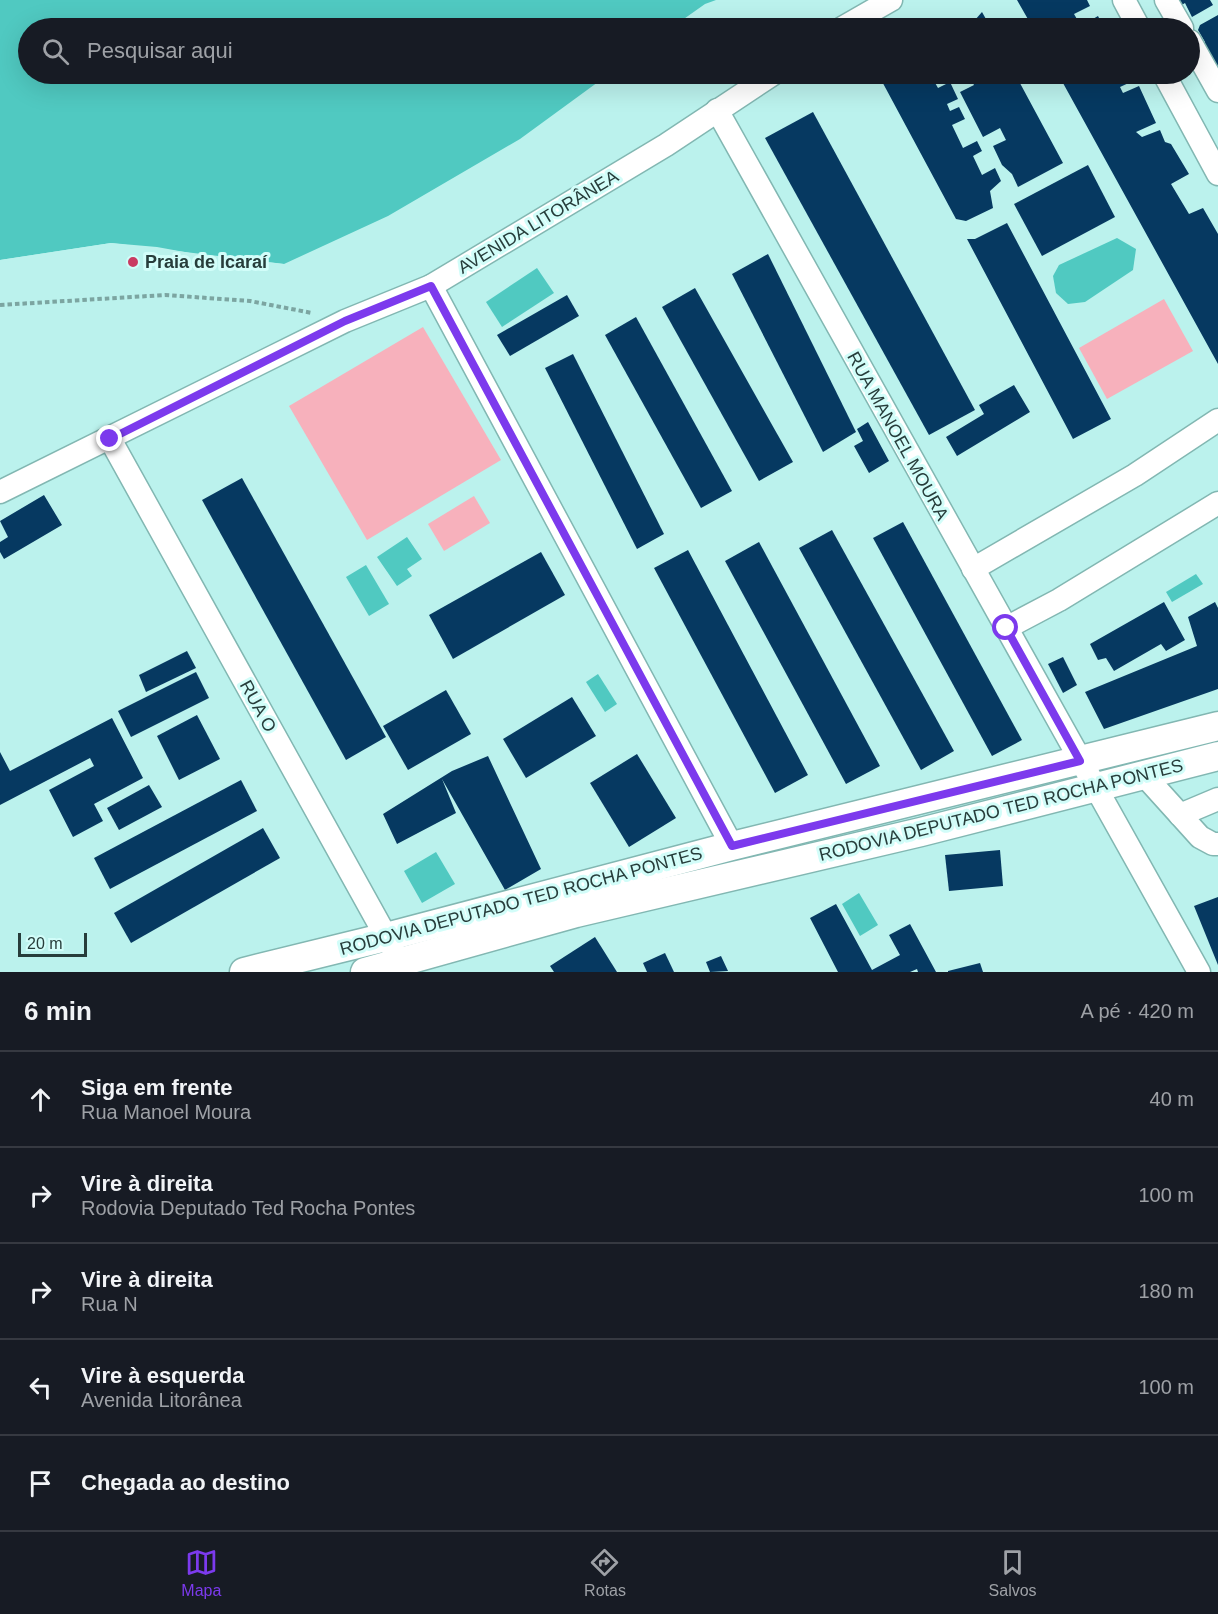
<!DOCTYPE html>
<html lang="pt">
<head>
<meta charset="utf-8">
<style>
  body { margin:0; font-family:Helvetica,sans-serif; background:#242831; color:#f1f3f6 }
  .scale { position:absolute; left:18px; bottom:15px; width:69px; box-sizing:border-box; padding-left:6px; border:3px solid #273d3b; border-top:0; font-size:16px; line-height:21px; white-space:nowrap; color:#273d3b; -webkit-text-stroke:4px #d2fdf9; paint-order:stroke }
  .stop { position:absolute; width:18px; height:18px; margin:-14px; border:4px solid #7c3aed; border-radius:50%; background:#fff }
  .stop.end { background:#7c3aed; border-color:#fff; box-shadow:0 2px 6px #0008 }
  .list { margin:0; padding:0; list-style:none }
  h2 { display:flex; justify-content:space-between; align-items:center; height:78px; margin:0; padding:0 24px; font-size:26px }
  h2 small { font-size:20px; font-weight:400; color:#9ea1a6 }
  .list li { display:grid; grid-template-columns:39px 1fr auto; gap:18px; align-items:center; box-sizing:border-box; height:96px; padding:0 24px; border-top:2px solid #363941 }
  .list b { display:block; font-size:22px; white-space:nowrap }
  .list p { margin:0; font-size:20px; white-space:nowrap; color:#9ea1a6 }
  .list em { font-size:20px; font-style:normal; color:#9ea1a6 }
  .icon { flex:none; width:33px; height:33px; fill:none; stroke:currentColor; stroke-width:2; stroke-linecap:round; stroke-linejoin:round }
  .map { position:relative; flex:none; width:1218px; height:972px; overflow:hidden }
  .search { position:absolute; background:#171b24; box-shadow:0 6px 24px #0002; left:18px; right:18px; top:18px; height:66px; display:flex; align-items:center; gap:15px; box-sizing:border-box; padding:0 21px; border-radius:33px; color:#9ea1a6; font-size:22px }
  .sheet { height:558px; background:#171b24 }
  nav { display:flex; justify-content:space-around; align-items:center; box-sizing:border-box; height:84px; border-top:2px solid #363941; background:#171b24; font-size:16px; color:#9ea1a6 }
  nav a { display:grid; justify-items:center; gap:3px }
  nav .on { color:#7c3aed }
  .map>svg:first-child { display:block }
  .green { fill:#f7b1bc }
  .water { fill:#50c9c1 }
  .pier { fill:#bbf2ed }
  .building { fill:#063961 }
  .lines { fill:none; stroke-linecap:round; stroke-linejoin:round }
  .minor-casing { stroke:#82b7b2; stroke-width:25 }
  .major-casing { stroke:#82b7b2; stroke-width:31 }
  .path { stroke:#7ca5a1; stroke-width:4; stroke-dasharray:4.5 3; stroke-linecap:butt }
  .minor { stroke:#fff; stroke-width:22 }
  .major { stroke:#fff; stroke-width:28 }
  .route { stroke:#7c3aed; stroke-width:8 }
  .poi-dot { fill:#c93b62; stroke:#d2fdf9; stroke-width:2 }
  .labels { text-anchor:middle; stroke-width:6; stroke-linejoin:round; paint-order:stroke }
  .street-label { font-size:18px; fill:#273d3b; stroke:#d2fdf9 }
  .poi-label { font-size:18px; font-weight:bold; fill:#273d3b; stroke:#d2fdf9; text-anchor:start }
</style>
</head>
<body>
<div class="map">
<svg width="1218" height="972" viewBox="0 0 1218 972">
  <rect width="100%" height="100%" fill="#bbf2ed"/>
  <g class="green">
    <polygon points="1164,299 1193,351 1107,399 1079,348"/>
    <polygon points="423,327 501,460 367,540 289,406"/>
    <polygon points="474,496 490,523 444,551 428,524"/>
  </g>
  <g class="water">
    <polygon points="0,0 716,0 705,4 671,28 28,28 28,74 609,74 520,139 388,216 284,264 111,243 0,260"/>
    <polygon points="1117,238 1136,249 1133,270 1085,302 1068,304 1056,293 1053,276 1059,265"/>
    <polygon points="537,268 554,293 502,327 486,302"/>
    <polygon points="407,537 422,559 407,569 412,576 397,586 377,557"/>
    <polygon points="366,565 389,604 369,616 346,577"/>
    <polygon points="1196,574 1203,584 1172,602 1166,592"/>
    <polygon points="598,674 617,704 605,712 586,682"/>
    <polygon points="436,852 455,884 422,903 404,871"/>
    <polygon points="859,893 878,925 860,936 842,904"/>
  </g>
  <polygon class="pier" points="111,243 157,247 201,255 284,264 279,267 111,246 0,263 0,260"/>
  <g class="building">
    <polygon points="1017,0 1087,0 1090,6 1074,14 1081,26 1098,16 1104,28 1033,28"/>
    <polygon points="1172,0 1210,0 1213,5 1192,17 1185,3 1177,8"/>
    <polygon points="982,12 991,28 968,28"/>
    <polygon points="1218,15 1218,68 1213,71 1199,45 1205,42 1198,30 1200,25"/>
    <polygon points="878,74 930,74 938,88 950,82 958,99 947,104 950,111 959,107 965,119 952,125 963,148 977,141 982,151 973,156 982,175 995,168 1001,181 990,191 993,208 966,221 956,219"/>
    <polygon points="951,74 1015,74 1063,163 1018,187 1012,174 1002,165 993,146 1006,140 1000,128 983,137 960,92 974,85 969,76 956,83"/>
    <polygon points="1058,74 1129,74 1133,81 1120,87 1123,93 1139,86 1156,123 1136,132 1142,137 1160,130 1165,142 1171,144 1189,174 1171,184 1189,214 1203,208 1218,234 1218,364"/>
    <polygon points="813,112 975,410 929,435 765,138"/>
    <polygon points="1088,165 1115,217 1042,256 1014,204"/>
    <polygon points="1007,223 1111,419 1073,439 967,239 975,239"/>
    <polygon points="768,254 856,432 823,452 732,274"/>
    <polygon points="695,288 793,462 759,481 662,307"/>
    <polygon points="567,295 579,316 510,356 497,335"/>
    <polygon points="636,317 732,491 701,508 605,335"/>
    <polygon points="573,354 664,534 637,549 545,368"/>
    <polygon points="1014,385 1030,412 957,456 946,437 984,414 979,405"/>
    <polygon points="868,422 889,461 869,473 854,446 863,441 857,429"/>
    <polygon points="242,478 386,737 346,760 202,500"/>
    <polygon points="44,495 62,525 4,559 0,552 0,542 8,537 0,521"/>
    <polygon points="903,522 1022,740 992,756 873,538"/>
    <polygon points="832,530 954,751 921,770 799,548"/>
    <polygon points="759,542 880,766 846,784 725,561"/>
    <polygon points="688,550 808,775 775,793 654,568"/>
    <polygon points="541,552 565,595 453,659 429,615"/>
    <polygon points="1164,602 1185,640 1166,651 1161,644 1114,671 1106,658 1098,660 1090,644"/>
    <polygon points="1215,602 1218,608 1218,689 1104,729 1085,692 1197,646 1188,617"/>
    <polygon points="187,651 196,668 146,692 139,675"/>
    <polygon points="1063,657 1077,685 1063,693 1048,664"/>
    <polygon points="196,672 209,698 131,737 118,711"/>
    <polygon points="446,690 471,734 408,770 383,726"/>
    <polygon points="572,697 596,736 526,778 503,739"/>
    <polygon points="197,715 220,759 179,780 157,736"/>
    <polygon points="112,718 143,778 94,804 103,821 73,837 49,790 94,766 90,758 0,805 0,752 10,771"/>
    <polygon points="637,754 676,818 629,847 590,783"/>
    <polygon points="488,756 541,869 505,890 442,779 456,813 397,844 383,814 452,771"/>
    <polygon points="241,780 257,811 110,889 94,858"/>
    <polygon points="149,785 162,807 119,830 107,808"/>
    <polygon points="263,828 280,858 131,943 114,913"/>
    <polygon points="1000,850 1003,886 949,891 945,855"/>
    <polygon points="1218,897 1218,965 1194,906"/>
    <polygon points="836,904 872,970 900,955 889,935 910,924 936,972 918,972 917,969 910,972 838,972 810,918"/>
    <polygon points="595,937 617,972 554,972 550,966"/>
    <polygon points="665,953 674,972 647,972 643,963"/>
    <polygon points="721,956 728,971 710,972 706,962"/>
    <polygon points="980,963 983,972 948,972 948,971"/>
  </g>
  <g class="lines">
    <defs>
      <g id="minor">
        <polyline points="1124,0 1139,28"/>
        <polyline points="1166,0 1182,28"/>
        <polyline points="842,28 891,0"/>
        <polyline points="1190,41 1218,91"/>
        <polyline points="1164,74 1218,174"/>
        <polyline points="717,110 1199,972"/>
        <polyline points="431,286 732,846"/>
        <polyline points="110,439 393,949"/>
        <polyline points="0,492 345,321 431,286 666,145 773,74"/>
        <polyline points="973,569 1135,475 1218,420"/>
        <polyline points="1006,628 1059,600 1218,503"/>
        <polyline points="1144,775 1200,837 1213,844 1218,844"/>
        <polyline points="1180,815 1218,799"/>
      </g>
      <g id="major">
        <polyline points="244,972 386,937 732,846 1218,726"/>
        <polyline points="365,972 576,913 921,832 1218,756"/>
      </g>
    </defs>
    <use href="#minor" class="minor-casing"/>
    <use href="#major" class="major-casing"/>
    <polyline class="path" points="0,305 165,295 250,301 312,313"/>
    <use href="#minor" class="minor"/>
    <use href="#major" class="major"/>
  </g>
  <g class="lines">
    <polyline class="route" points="110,439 345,321 431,286 732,846 1080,761 1006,628"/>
  </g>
  <circle class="poi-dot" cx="133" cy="262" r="6"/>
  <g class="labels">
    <g class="street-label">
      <text transform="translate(538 222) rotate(-31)" y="6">AVENIDA LITORÂNEA</text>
      <text transform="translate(898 436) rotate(61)" y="6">RUA MANOEL MOURA</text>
      <text transform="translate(258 706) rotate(61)" y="6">RUA O</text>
      <text transform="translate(1001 810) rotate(-14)" y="6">RODOVIA DEPUTADO TED ROCHA PONTES</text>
      <text transform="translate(521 901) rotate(-15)" y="6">RODOVIA DEPUTADO TED ROCHA PONTES</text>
    </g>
    <g class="poi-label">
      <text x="145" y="268">Praia de Icaraí</text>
    </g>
  </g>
</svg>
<div class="scale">20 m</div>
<div class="stop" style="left:1006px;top:628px"></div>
<div class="stop end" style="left:110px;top:439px"></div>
<div class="search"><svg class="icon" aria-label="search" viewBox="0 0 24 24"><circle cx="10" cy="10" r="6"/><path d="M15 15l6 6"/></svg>Pesquisar aqui</div>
</div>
<section class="sheet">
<h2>6 min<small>A pé · 420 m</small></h2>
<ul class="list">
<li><svg class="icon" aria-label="ahead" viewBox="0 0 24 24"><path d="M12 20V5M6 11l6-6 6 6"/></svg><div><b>Siga em frente</b><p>Rua Manoel Moura</p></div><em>40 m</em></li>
<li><svg class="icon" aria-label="right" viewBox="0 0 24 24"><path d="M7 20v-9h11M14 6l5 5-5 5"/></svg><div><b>Vire à direita</b><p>Rodovia Deputado Ted Rocha Pontes</p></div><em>100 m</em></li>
<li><svg class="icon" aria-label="right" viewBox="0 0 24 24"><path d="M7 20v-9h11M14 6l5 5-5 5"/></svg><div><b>Vire à direita</b><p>Rua N</p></div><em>180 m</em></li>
<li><svg class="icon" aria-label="left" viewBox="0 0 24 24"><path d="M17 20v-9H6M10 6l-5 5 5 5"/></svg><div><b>Vire à esquerda</b><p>Avenida Litorânea</p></div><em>100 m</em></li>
<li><svg class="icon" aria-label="arrive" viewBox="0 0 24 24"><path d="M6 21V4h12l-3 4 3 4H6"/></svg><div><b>Chegada ao destino</b></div></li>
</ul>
</section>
<nav>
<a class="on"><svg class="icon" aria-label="map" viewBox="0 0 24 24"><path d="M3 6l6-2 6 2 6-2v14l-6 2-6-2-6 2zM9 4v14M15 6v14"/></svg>Mapa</a>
<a><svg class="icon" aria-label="directions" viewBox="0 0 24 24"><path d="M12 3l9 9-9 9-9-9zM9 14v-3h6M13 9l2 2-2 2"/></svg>Rotas</a>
<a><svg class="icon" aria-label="saved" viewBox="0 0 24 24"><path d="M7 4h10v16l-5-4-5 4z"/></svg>Salvos</a>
</nav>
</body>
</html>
